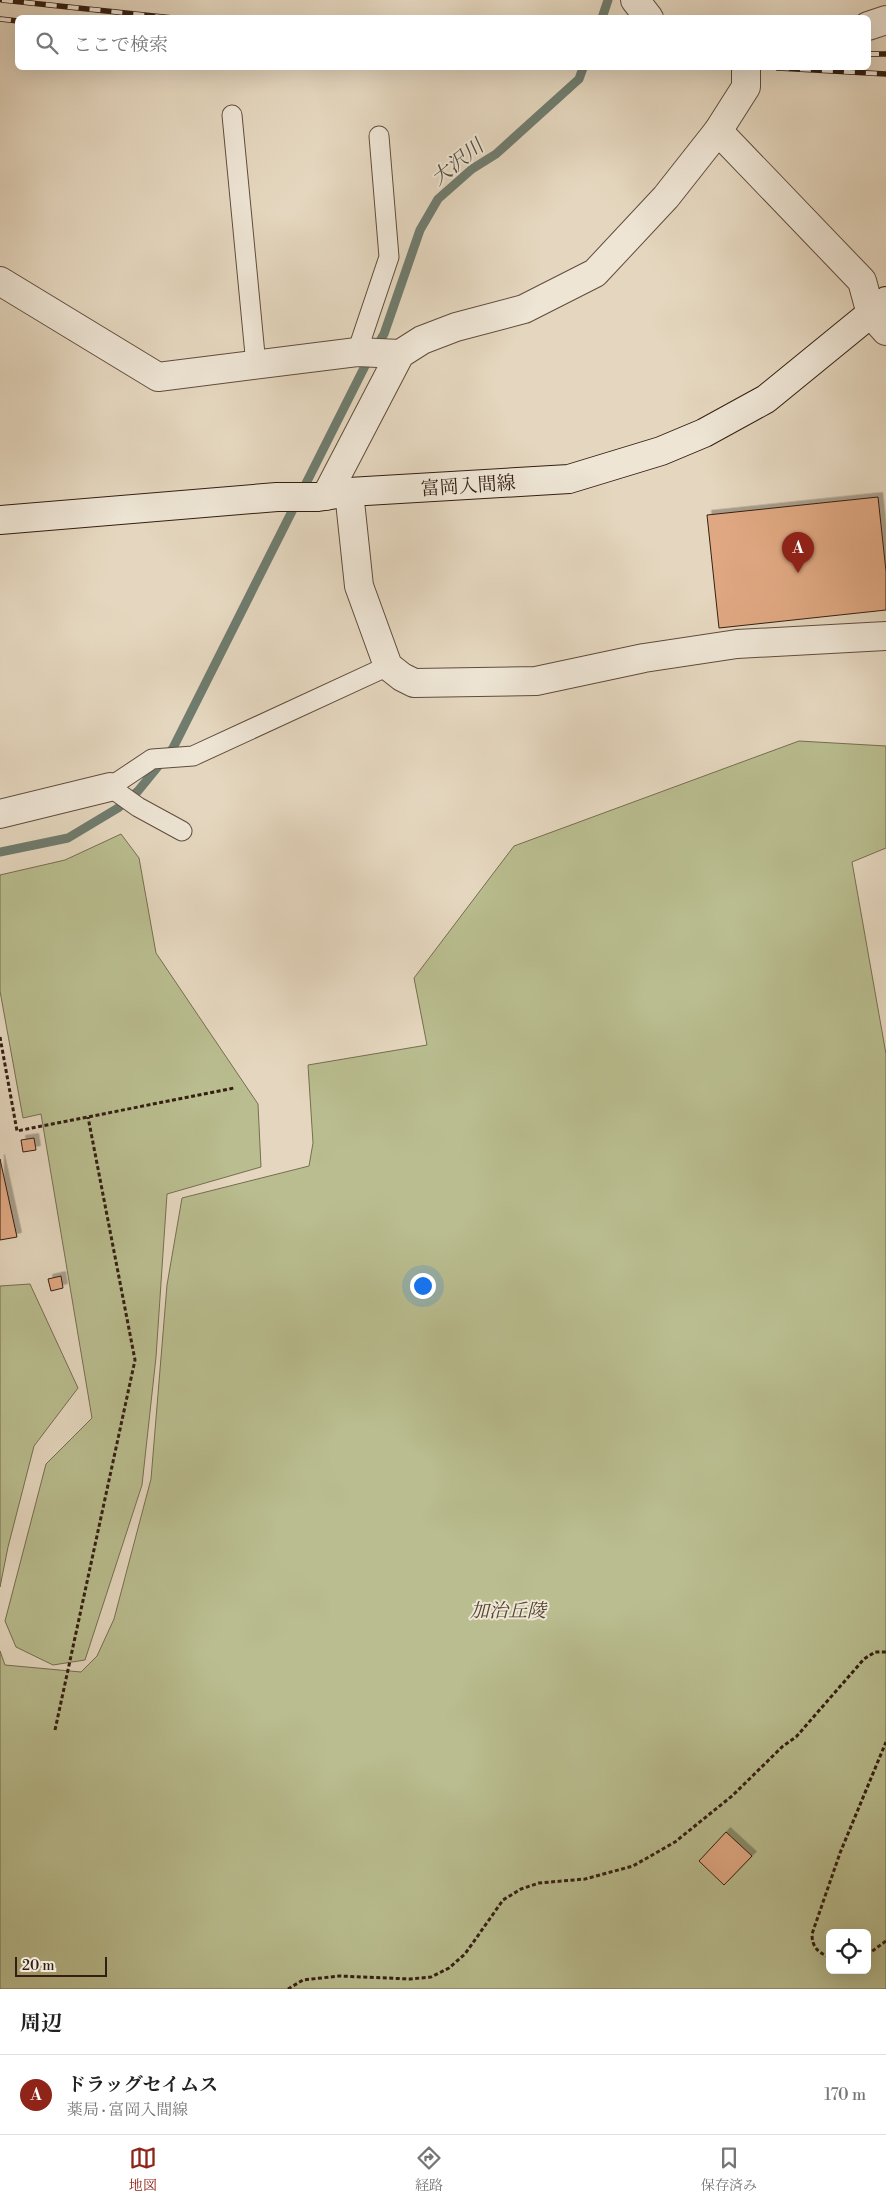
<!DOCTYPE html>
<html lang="ja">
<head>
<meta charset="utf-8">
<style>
  body { margin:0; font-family:"Libre Bodoni","Noto Serif JP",serif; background:#f2f2f2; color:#222 }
  .controls { position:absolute; right:15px; bottom:15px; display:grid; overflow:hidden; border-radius:8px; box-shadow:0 5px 20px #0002 }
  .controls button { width:45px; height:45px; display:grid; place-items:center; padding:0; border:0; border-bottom:1px solid #e0e0e0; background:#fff; color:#222; font:25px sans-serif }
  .scale { position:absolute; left:15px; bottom:12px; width:92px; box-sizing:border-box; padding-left:5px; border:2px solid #331e12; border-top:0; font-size:14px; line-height:18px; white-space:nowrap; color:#331e12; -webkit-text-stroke:4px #eee5d5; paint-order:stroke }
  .you { position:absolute; left:422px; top:1285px; width:18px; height:18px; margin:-12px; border:4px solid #fff; border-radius:50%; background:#1a73e8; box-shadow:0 0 0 8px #1a73e833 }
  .badge { display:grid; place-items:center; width:32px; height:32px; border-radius:50%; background:#8f2418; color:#fff; font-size:16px; font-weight:700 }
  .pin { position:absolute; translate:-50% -41px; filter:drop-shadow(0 1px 2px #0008) }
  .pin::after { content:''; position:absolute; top:26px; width:18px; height:15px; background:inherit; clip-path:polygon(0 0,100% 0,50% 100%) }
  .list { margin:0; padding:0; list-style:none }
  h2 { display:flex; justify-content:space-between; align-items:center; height:65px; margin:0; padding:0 20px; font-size:21px }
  h2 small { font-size:16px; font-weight:400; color:#767676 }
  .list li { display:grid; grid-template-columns:32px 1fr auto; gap:15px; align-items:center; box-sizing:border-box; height:80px; padding:0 20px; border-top:1px solid #e0e0e0 }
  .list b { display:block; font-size:19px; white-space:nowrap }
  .list p { margin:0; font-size:16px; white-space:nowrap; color:#767676 }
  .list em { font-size:16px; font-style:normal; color:#767676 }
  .icon { flex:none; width:28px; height:28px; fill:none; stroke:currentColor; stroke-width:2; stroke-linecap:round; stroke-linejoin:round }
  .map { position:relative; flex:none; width:886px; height:1989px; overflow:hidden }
  .search { position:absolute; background:#fff; box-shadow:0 5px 20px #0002; left:15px; right:15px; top:15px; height:55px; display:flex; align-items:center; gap:12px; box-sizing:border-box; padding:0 18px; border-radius:8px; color:#767676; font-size:19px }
  .sheet { height:145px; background:#fff }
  nav { display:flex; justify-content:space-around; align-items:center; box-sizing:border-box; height:70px; border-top:1px solid #e0e0e0; background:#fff; font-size:14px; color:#767676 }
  nav a { display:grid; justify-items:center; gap:2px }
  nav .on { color:#8f2418 }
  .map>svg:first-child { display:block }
  .green { fill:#b9bd8f; stroke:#766e50; fill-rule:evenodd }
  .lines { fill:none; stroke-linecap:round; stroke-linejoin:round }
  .stream { stroke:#6f7c6e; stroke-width:9 }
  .building { fill:#e1a983; stroke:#331e12; filter:url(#shadow) }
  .service-casing { stroke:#604c3d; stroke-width:21 }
  .minor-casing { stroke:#604c3d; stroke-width:30 }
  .tertiary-casing { stroke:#604c3d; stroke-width:30 }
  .secondary-casing { stroke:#331e12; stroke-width:30 }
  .path { stroke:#331e12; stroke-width:3; stroke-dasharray:4 2.5; stroke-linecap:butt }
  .service { stroke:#eee5d5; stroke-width:19 }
  .minor { stroke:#eee5d5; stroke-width:28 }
  .tertiary { stroke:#eee5d5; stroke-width:28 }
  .secondary { stroke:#eee5d5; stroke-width:28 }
  .rail-casing { stroke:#331e12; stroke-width:5.5 }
  .rail { stroke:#eee5d5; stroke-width:4; stroke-dasharray:11; stroke-linecap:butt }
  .labels { text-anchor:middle; stroke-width:4; stroke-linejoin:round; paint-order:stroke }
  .street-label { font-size:19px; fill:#331e12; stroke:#eee5d5 }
  .park-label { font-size:19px; font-style:italic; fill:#544631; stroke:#eee5d5 }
  .water-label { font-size:20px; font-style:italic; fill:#514d40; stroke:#eee5d5 }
</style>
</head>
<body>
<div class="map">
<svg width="886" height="1989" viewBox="0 0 886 1989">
  <defs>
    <filter id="shadow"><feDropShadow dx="4.5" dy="-4.5" stdDeviation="0" flood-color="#0004"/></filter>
  </defs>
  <rect width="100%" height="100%" fill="#e5d7bf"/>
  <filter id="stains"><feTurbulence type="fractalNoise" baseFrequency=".004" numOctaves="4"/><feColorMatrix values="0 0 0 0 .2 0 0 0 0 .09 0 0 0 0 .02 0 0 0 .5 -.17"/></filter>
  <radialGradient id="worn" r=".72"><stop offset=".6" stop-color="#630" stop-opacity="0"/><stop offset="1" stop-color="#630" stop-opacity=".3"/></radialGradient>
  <g class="green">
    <path d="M799,741L886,746V848L852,862L886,1054V1989H0V1651L5,1665L81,1672L97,1656L114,1619L151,1479L167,1285L182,1198L309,1166L313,1143L308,1065L427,1045L414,978L514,846ZM830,1933H867V1970H830Z"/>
    <polygon points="121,834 139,858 156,953 258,1104 261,1167 167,1194 156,1357 142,1485 85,1660 53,1665 16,1647 5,1621 46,1464 92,1418 41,1114 23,1118 0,991 0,875 65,860"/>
    <polygon points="30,1284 78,1388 34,1446 8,1547 0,1587 0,1286"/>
  </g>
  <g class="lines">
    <g class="stream">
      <polyline points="602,18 608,0"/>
      <polyline points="0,852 68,838 118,808 138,791 173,748 366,364 384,334 420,230 438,199 472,169 496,154 579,79 583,68"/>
    </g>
  </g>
  <g class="building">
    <polygon points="878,497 886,571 886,610 719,628 707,515"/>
    <polygon points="34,1138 36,1150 23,1152 21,1140"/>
    <polygon points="0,1159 17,1237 0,1240"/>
    <polygon points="61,1276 63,1288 51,1291 48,1279"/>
    <polygon points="726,1832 752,1856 724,1885 699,1861"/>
  </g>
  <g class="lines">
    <defs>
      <g id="service">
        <polyline points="232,115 256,365"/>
        <polyline points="357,352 389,257 379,136"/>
        <polyline points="182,831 138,807 110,787 152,759 193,756 388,666"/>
      </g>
      <g id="minor">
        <polyline points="635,0 649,18"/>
        <polyline points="868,26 886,20"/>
        <polyline points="718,131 862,281 871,314"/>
        <polyline points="0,281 158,377 357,352 400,354"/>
        <polyline points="349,492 359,586 388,666 402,677 414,683 536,681 644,658 737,644 886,636"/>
        <polyline points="326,496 400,354 422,340 456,327 524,309 595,273 666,197 718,131 746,87 746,68"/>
        <polyline points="0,814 110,787"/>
      </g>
      <polyline id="tertiary" points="871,314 886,331"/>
      <polyline id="secondary" points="0,520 277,497 318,497 349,492 569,479 661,451 704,433 766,399 886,301"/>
    </defs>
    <use href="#service" class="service-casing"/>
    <use href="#minor" class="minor-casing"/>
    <use href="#tertiary" class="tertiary-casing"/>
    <use href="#secondary" class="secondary-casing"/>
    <g class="path">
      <polyline points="0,1037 17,1131 234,1088"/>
      <polyline points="55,1730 135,1360 88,1117"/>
      <polyline points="867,1955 886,1941"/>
      <path d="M830,1957C818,1953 812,1947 812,1934L840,1853L886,1742"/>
      <polyline points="288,1989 303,1980 339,1976 410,1979 431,1977 449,1968 465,1954 503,1900 521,1889 539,1883 585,1879 633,1866 675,1842 732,1796 783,1746 796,1737 864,1659 875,1652 886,1652"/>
    </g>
    <use href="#service" class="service"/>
    <use href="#minor" class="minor"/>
    <use href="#tertiary" class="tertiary"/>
    <use href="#secondary" class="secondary"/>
    <defs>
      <g id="rail">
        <polyline points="2,0 173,18"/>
        <polyline points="0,19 18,21"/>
        <polyline points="868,54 886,54"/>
        <polyline points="778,68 886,74"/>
      </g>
    </defs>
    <use href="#rail" class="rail-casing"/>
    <use href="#rail" class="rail"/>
  </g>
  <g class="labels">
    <g class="street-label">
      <text transform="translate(468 485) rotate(-4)" y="7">富岡入間線</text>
    </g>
    <g class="park-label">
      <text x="508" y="1617">加治丘陵</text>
    </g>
    <g class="water-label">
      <text transform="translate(457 162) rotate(-39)" y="7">大沢川</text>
    </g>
  </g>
  <rect width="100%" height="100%" filter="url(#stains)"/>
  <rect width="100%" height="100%" fill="url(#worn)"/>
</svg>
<div class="controls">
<button><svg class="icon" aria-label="locate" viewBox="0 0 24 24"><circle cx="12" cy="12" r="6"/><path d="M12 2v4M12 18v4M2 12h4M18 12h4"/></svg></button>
</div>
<div class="scale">20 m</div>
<div class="you"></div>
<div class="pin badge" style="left:798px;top:573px">A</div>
<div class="search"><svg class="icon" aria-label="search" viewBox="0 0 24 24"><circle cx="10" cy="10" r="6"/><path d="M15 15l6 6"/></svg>ここで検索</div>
</div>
<section class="sheet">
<h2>周辺<small></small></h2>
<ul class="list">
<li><span class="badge">A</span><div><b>ドラッグセイムス</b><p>薬局 · 富岡入間線</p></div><em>170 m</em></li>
</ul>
</section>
<nav>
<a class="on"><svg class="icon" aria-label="map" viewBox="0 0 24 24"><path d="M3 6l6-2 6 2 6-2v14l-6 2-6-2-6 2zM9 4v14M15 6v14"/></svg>地図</a>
<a><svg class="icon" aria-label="directions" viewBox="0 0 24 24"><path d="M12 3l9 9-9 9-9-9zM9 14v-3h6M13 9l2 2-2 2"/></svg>経路</a>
<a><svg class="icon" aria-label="saved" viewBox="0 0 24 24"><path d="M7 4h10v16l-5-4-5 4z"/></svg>保存済み</a>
</nav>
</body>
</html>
